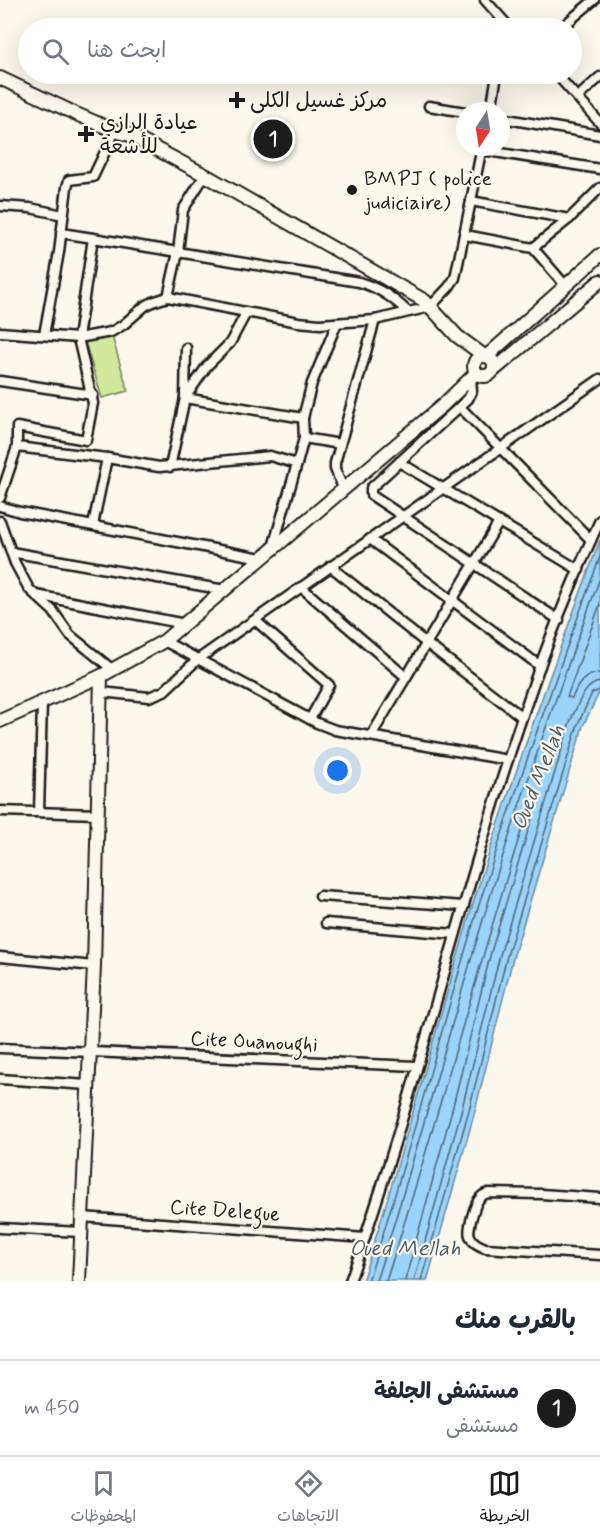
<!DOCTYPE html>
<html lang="ar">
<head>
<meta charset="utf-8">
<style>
  body { margin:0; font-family:Mynerve,"Playpen Sans Arabic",sans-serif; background:#f2f2f3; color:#1f2937; direction:rtl }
  .compass { position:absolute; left:456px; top:102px; width:54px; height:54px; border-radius:50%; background:#fff; box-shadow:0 6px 24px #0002; rotate:192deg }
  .you { position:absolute; left:338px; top:771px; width:21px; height:21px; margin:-15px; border:4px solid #fff; border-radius:50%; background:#1a73e8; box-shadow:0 0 0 9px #1a73e833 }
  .badge { display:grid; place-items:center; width:39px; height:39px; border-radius:50%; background:#1c1c1c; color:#fff; font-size:20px; font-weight:700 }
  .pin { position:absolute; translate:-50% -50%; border:3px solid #fff; box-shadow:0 2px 6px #0006 }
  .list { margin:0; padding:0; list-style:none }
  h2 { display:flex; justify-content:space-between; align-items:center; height:78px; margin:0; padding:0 24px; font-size:26px }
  h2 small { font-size:20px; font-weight:400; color:#747a83 }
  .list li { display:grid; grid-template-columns:39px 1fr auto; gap:18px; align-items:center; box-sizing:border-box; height:96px; padding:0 24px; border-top:2px solid #e0e1e3 }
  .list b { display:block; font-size:22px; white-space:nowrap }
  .list p { margin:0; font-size:20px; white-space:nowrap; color:#747a83 }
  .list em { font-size:20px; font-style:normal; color:#747a83 }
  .icon { flex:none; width:33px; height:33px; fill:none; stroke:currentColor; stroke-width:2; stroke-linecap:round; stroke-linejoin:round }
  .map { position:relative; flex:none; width:600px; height:1281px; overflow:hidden; direction:ltr }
  .search { position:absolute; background:#fff; box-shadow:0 6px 24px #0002; left:18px; right:18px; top:18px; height:66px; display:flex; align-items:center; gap:15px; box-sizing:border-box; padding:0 21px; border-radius:33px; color:#747a83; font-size:22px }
  .sheet { height:174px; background:#fff }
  nav { display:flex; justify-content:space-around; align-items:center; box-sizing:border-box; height:84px; border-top:2px solid #e0e1e3; background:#fff; font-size:16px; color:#747a83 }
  nav a { display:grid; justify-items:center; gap:3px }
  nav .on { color:#1c1c1c }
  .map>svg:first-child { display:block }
  .green { fill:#d2e89d; stroke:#77825c; stroke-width:1.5 }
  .water { fill:#9ad4fa; stroke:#688aa1; stroke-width:1.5 }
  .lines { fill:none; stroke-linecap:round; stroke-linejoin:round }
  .shore { stroke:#4e6675; stroke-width:1.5 }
  .street-casing { stroke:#1c1c1c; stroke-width:13 }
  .secondary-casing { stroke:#1c1c1c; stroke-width:16 }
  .street { stroke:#fbf7ec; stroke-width:8 }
  .secondary { stroke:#fbf7ec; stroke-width:12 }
  .poi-dot { fill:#1c1c1c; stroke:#fbf7ec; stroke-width:2 }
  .labels { text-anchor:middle; stroke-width:4.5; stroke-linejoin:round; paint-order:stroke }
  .poi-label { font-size:21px; fill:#1c1c1c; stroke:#fbf7ec; text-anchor:start }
  .street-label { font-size:21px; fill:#1c1c1c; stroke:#fbf7ec }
  .water-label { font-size:22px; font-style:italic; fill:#485c6a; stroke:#fbf7ec }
</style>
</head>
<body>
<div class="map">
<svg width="600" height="1281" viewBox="0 0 600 1281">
  <rect width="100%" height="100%" fill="#fbf7ec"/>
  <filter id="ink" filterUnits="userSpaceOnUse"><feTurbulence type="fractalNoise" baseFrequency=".0167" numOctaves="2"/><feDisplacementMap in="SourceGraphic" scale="12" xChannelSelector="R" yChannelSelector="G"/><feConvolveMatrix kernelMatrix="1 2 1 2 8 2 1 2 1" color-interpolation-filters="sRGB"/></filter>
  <g filter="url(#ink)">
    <polygon class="green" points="112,336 128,391 102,398 85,342"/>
    <path class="water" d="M600,540V691L583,726L513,958L475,1111L427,1281H362C402,1157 435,1032 472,907C510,783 555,661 600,540Z"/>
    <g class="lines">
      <g class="shore">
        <path d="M600,604L567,697L572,698C578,684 584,674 600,673"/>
        <path d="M368,1281C409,1157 440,1032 478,908C515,789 557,673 600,557"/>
        <path d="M376,1281C416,1158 448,1033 486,910C520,798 559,688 600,578"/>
        <path d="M386,1281C437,1125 477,966 528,810L532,808L534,811L491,952L453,1106L405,1281"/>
        <path d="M414,1281L462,1108L500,955L570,722C577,708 583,684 600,682"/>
        <polyline points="421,1281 469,1110 507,956 578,724 592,693 600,690"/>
      </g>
      <defs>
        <g id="street">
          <polyline points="485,0 510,28"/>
          <polyline points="561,28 594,0"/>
          <polyline points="556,74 600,123"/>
          <polyline points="578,97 600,77"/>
          <polyline points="429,106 465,112"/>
          <polyline points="491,111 497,74"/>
          <polyline points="501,118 600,135"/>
          <polyline points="482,147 471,201 569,219"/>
          <polyline points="482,150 600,169"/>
          <polyline points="0,206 30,208 63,215"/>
          <polyline points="61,233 93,238"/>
          <polyline points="465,235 533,248 565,285"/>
          <polyline points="533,248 569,219 600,188"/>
          <polyline points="168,297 178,252 183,210 205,175"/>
          <polyline points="0,332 78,338 111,332 123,325 145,306 155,301 168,297 298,322 320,324 375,320 430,307 449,287 455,278 471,201"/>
          <polyline points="44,335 59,252 67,187 69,180 93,177 115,131"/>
          <polyline points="471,377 472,391 468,399 371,488 371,495 559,620"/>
          <polyline points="0,381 93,395"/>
          <polyline points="185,397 186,348"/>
          <polyline points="185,398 207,366 230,343 246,313"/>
          <polyline points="460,407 591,540"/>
          <polyline points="304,438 340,444"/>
          <polyline points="107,458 159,467 270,456 297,464 273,547"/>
          <polyline points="399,462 579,570"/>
          <polyline points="297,464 304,438 303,418 306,406 312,383 337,323"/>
          <polyline points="170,467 185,398 303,418"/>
          <polyline points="343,488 335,469 335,463 375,320"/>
          <polyline points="0,498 17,447"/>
          <polyline points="0,506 20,512 261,558"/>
          <polyline points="0,521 15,563 29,589 53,611 70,635 113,670"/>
          <path d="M93,525L107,458L17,447V427L86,440L93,403L78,338L93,238L359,282C379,288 392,297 407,311"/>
          <polyline points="370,539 540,666"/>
          <polyline points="11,552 225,590"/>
          <polyline points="330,566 426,643 522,717"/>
          <polyline points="301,587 406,677"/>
          <polyline points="36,595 185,624"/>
          <polyline points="255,620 329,685 310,719"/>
          <polyline points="164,641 317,723 335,730 508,760"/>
          <polyline points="101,692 149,697 164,691 197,660 600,379"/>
          <polyline points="371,736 499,522"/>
          <polyline points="0,811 98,814"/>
          <polyline points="39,812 42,703"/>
          <polyline points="320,896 464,906"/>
          <polyline points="326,923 455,934"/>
          <polyline points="0,957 94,966"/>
          <polyline points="0,1048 416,1066"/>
          <polyline points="0,1079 88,1085"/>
          <path d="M600,1198L541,1194L488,1193C484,1195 483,1194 480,1198C475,1203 467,1230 470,1236C473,1243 478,1245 485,1248L600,1255"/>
          <polyline points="82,1217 365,1238"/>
          <polyline points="0,1228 81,1232"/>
          <path d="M350,1281C418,1089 462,889 529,697C549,637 574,578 600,520"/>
        </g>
        <g id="secondary">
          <polyline points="0,78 74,113 115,131 130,135 205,175 425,301 457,336 483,355"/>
          <circle cx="484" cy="366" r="10"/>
          <polyline points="487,356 600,255"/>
          <polyline points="494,370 600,281"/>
          <polyline points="0,721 101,676 164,641 443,405 476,373"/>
          <polyline points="79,1281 94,966 101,676"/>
        </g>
      </defs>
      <use href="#street" class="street-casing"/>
      <use href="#secondary" class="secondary-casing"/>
      <use href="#street" class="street"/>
      <use href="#secondary" class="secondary"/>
    </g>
  </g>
  <g class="poi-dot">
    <path d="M234 91h6v6h6v6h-6v6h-6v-6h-6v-6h6z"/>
    <path d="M83 125h6v6h6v6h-6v6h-6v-6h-6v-6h6z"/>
    <circle cx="352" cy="190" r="6"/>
  </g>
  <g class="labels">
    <g class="poi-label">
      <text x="250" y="107">مركز غسيل الكلى</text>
      <text x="100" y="129">عيادة الرازي<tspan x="100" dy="24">للأشعة</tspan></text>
      <text x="364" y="185">BMPJ ( police<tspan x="364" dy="24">judiciaire)</tspan></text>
    </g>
    <g class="street-label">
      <text transform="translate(254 1041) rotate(3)" y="7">Cite Ouanoughi</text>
      <text transform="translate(225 1210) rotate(4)" y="7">Cite Delegue</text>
    </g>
    <g class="water-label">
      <text transform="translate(537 777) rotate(-68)" y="8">Oued Mellah</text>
      <text x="405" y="1255">Oued Mellah</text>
    </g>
  </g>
</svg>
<svg class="compass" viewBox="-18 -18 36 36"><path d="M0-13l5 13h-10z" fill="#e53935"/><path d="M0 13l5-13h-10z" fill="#747a83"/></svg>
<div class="you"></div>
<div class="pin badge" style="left:273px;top:139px">1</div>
<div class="search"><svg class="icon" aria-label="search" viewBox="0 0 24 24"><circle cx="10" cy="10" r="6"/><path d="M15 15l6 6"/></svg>ابحث هنا</div>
</div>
<section class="sheet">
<h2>بالقرب منك<small></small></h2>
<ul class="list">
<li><span class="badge">1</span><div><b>مستشفى الجلفة</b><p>مستشفى</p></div><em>450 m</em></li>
</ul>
</section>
<nav>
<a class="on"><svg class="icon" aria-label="map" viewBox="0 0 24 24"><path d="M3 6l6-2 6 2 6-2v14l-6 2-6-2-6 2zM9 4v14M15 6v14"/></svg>الخريطة</a>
<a><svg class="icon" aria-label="directions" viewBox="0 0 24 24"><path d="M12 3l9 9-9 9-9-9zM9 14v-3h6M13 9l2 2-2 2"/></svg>الاتجاهات</a>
<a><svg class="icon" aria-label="saved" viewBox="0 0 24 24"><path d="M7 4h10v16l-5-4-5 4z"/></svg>المحفوظات</a>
</nav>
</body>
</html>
